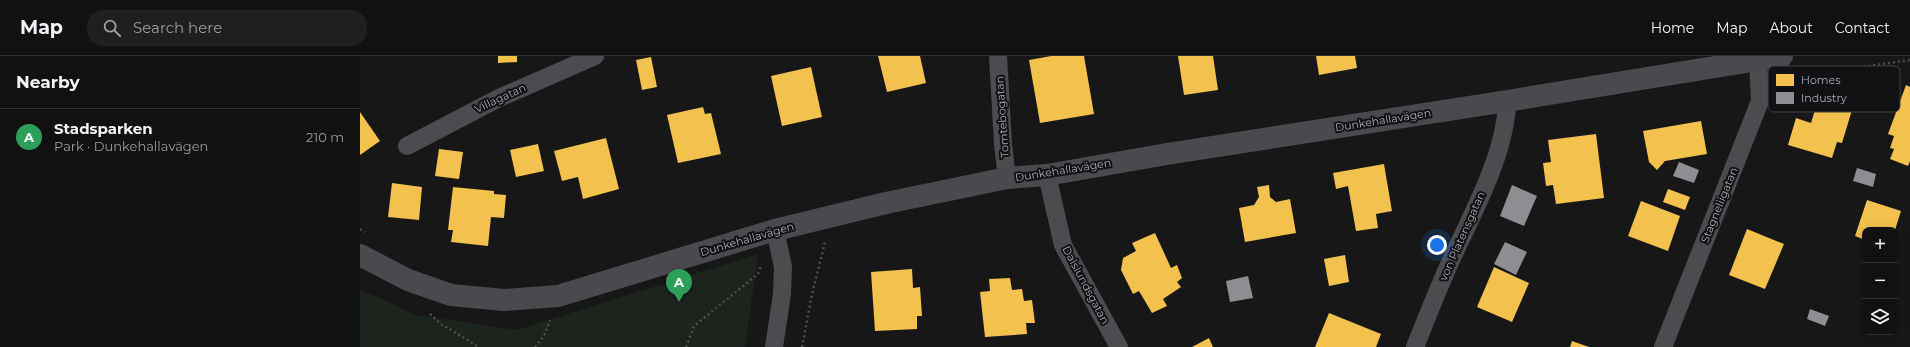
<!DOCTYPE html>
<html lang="en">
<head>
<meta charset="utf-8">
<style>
  body { margin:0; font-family:Montserrat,sans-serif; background:#1e1f1f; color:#f1f3f6 }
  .controls { position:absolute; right:12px; bottom:12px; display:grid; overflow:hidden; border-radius:8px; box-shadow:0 2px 10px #0003 }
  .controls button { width:36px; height:36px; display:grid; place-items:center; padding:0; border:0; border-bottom:1px solid #303131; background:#111; color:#f1f3f6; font:20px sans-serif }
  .you { position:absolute; left:1077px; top:189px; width:14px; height:14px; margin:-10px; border:3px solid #fff; border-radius:50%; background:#1a73e8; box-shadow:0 0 0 6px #1a73e833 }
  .badge { display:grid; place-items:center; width:26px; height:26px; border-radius:50%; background:#8c9099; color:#fff; font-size:13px; font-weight:700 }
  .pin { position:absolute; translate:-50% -33px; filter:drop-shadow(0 1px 2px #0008) }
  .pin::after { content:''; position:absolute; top:21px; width:14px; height:12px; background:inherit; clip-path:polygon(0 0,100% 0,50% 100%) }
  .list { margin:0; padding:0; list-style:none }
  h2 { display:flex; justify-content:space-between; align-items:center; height:52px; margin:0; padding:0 16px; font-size:17px }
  h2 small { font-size:13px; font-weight:400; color:#9c9d9f }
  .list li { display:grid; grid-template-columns:26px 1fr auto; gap:12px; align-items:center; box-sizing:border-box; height:56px; padding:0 16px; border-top:1px solid #303131 }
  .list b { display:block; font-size:15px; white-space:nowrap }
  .list p { margin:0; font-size:13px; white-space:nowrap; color:#9c9d9f }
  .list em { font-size:13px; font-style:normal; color:#9c9d9f }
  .icon { flex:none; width:22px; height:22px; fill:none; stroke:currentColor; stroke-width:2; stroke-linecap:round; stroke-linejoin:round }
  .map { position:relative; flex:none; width:1550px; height:291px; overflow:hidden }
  header { display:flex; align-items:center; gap:24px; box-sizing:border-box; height:56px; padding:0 20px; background:#111; border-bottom:1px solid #303131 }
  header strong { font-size:19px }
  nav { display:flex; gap:22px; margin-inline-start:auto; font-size:14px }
  .search { width:280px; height:36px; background:#1e1f1f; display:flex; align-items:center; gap:10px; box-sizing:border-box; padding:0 14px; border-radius:16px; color:#9c9d9f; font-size:15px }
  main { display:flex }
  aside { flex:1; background:#111 }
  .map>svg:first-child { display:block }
  .green { fill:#1d241e }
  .homes { fill:#f2c14e }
  .industry { fill:#8d8d92 }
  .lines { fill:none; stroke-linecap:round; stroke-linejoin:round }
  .path { stroke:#4d4e52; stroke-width:2.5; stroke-dasharray:2 3; stroke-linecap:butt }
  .street { stroke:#4b4c50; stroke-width:18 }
  .secondary { stroke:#4a4a4e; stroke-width:22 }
  .labels { text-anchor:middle; stroke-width:4; stroke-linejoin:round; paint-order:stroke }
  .street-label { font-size:11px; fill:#a8adb8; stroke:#111113 }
  .key { fill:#111113; stroke:#3e4045; stroke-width:1 }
  .key-label { font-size:11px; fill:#a8adb8 }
</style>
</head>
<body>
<header>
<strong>Map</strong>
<div class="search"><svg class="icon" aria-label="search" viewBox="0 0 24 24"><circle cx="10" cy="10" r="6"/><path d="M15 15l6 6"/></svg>Search here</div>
<nav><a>Home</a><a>Map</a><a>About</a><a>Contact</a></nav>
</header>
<main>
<aside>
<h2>Nearby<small></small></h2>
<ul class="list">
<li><span class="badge" style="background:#2e9e5b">A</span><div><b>Stadsparken</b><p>Park · Dunkehallavägen</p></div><em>210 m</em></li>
</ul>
</aside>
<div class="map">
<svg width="1550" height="291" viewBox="0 0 1550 291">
  <rect width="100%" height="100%" fill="#171717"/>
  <polygon class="green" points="398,198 385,291 0,291 0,233 56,259 157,274"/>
  <g class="homes">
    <polygon points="138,0 157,0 157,6 138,7"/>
    <polygon points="518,0 560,0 566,27 527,36"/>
    <polygon points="691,0 724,0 734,58 680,67 669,4"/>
    <polygon points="818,0 853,0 858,34 824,39"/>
    <polygon points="956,0 995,0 997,12 959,19"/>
    <polygon points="291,1 297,31 282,34 276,4"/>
    <polygon points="451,11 462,61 422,70 411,20"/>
    <polygon points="1546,29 1550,31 1550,105 1548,110 1530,103 1534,93 1530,92 1534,80 1528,78"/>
    <polygon points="1458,44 1492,54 1482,87 1477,86 1472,102 1428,89 1436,62 1451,67"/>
    <polygon points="343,51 345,58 351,57 361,98 318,107 307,59"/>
    <polygon points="0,56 20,85 0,99"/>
    <polygon points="1341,65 1347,98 1305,105 1297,114 1289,106 1283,75"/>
    <polygon points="1236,78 1244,142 1196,148 1193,129 1186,130 1183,107 1191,106 1188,84"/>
    <polygon points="246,82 259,133 223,143 218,121 202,125 194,95"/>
    <polygon points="178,88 184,115 156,121 150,94"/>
    <polygon points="79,93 103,96 99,123 75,120"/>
    <polygon points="1024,108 1032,155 1016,158 1018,172 996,175 988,130 976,133 973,117"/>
    <polygon points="32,127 62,131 59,164 28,161"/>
    <polygon points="909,129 910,141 916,146 930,143 936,177 885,186 879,152 894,149 899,141 897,131"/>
    <polygon points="93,131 134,135 134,138 146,139 144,162 131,161 128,190 91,186 93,174 88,174"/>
    <polygon points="1308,133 1330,141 1325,154 1303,146"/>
    <polygon points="1507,144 1541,155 1535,174 1505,174 1505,184 1495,180"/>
    <polygon points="1281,145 1320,160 1308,195 1268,180"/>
    <polygon points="1387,173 1424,188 1405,233 1369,219"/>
    <polygon points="795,177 811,212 817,209 822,222 817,226 821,231 803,243 807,250 792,257 779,235 773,238 761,214 763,202 776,195 772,187"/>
    <polygon points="985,199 989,226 969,230 964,203"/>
    <polygon points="1134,211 1169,227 1152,266 1117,251"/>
    <polygon points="552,213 553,232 560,231 562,260 557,260 557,273 515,275 511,216"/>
    <polygon points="650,222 652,234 662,233 664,245 672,244 675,267 666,267 667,278 625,281 620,236 630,235 629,223"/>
    <polygon points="969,257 1021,278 1016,291 955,291"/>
    <polygon points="849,282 853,291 832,291"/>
    <polygon points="1212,285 1229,291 1210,291"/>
  </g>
  <g class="industry">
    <polygon points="1319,106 1339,114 1334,127 1313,120"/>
    <polygon points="1497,112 1516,118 1513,131 1493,125"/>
    <polygon points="1152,129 1177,140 1164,170 1140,160"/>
    <polygon points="1145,186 1167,196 1156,219 1134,208"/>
    <polygon points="888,220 893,242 870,246 866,225"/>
    <polygon points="1450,253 1469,260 1465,270 1447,263"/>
  </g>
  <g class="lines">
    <g class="path">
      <polyline points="1434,21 1550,4"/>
      <polyline points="0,173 5,176"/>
      <polyline points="70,258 81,268 119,291"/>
      <polyline points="175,291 184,280 190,264"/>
      <polyline points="326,291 334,270 398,218 401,210"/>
      <polyline points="442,291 452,238 465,186"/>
    </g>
    <g class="street">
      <polyline points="638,0 643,88 647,122"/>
      <polyline points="47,90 139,42 235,0"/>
      <polyline points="687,119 703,189 759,291"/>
      <polyline points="414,291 422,238 423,211 415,174"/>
      <path d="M1055,291C1067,261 1079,230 1093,200C1114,154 1146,97 1147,45"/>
      <polyline points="1303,291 1400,45 1398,4"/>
    </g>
    <polyline class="secondary" points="0,199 48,224 91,239 144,244 198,240 415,174 526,147 647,122 687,119 807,98 1147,45 1422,0"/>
  </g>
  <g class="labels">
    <g class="street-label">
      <text transform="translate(140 42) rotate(-25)" y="4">Villagatan</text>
      <text transform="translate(642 61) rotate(-94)" y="4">Tomtebogatan</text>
      <text transform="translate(1023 64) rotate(-9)" y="4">Dunkehallavägen</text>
      <text transform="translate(703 114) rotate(-9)" y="4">Dunkehallavägen</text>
      <text transform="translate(1359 149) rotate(-68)" y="4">Stagneliigatan</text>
      <text transform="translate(1102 180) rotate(-66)" y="4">von Platensgatan</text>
      <text transform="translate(387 183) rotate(-16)" y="4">Dunkehallavägen</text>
      <text transform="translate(726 229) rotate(62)" y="4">Dalslundsgatan</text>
    </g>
  </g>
  <rect x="1408" y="10" width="132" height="46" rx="6" class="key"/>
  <rect x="1416" y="18" width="18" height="12" fill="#f2c14e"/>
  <rect x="1416" y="36" width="18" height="12" fill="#8d8d92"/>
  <g class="key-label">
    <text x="1441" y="28">Homes</text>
    <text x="1441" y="46">Industry</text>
  </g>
</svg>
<div class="controls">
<button>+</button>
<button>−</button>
<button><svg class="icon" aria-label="layers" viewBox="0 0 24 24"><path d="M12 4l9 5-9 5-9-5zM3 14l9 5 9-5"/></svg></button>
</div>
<div class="you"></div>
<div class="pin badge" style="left:319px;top:246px;background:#2e9e5b">A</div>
</div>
</main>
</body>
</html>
